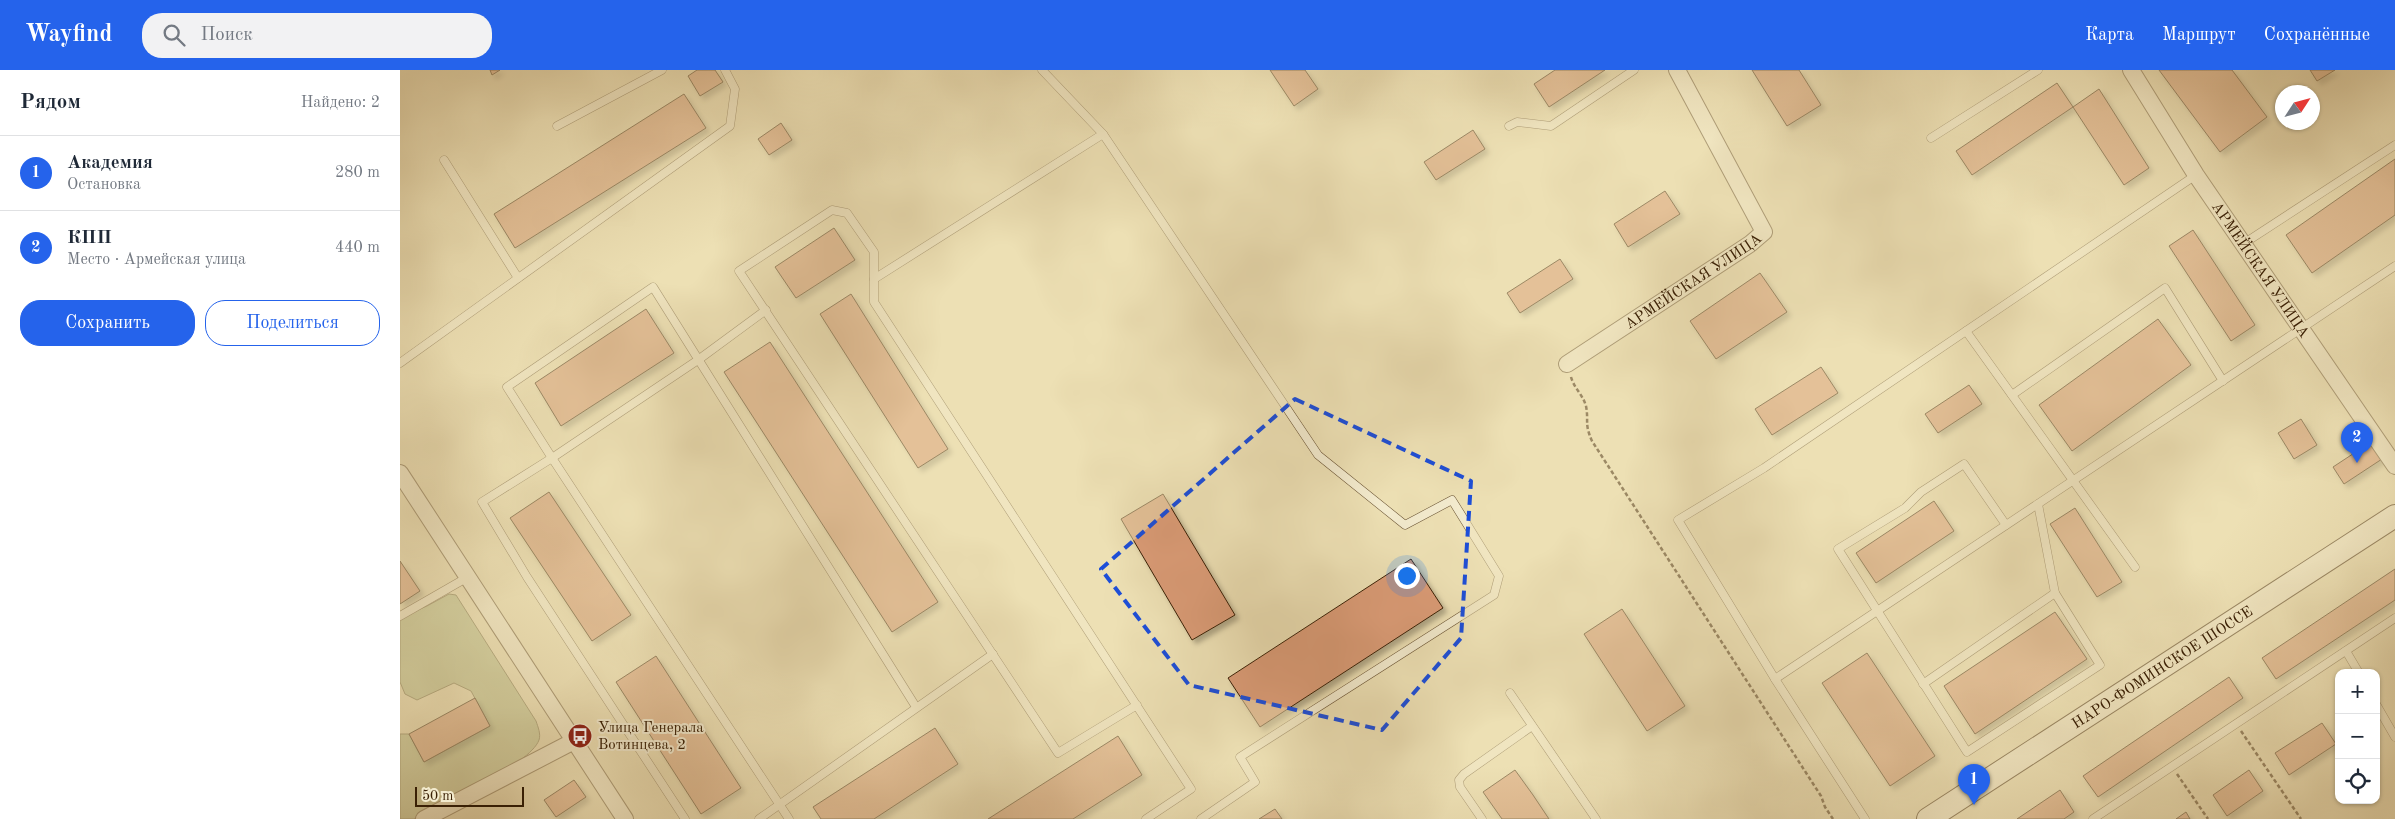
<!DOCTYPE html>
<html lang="ru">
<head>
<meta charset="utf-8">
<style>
  body { margin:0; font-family:"Old Standard TT",serif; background:#f2f2f3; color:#1f2937 }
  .controls { position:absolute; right:15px; bottom:15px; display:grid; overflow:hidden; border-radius:10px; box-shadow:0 1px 4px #0004 }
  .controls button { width:45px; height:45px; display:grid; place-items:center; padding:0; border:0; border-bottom:1px solid #e0e1e3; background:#fff; color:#1f2937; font:25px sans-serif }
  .compass { position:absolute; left:1875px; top:15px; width:45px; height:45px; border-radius:50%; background:#fff; box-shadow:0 1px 4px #0004; rotate:54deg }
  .scale { position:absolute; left:15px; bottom:12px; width:109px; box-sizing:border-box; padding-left:5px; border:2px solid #3a2005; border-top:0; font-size:14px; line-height:18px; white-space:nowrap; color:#3a2005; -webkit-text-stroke:4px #f3ebce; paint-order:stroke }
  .you { position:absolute; left:1006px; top:505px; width:18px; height:18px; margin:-12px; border:4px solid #fff; border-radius:50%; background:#1a73e8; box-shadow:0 0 0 8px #1a73e833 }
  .badge { display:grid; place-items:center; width:32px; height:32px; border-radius:50%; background:#2563eb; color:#fff; font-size:16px; font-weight:700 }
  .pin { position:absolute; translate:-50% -41px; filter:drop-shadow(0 1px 2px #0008) }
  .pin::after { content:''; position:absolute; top:26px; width:18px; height:15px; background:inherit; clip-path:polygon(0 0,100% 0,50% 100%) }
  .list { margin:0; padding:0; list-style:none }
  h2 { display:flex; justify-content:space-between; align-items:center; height:65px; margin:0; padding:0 20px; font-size:21px }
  h2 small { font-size:16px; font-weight:400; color:#747a83 }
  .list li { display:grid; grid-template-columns:32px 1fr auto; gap:15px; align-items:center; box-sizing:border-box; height:75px; padding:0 20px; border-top:1px solid #e0e1e3 }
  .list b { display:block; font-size:19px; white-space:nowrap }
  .list p { margin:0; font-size:16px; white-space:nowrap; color:#747a83 }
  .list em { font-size:16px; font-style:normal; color:#747a83 }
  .actions { display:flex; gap:10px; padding:15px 20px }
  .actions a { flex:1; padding:11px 0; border:1px solid #2563eb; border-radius:20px; text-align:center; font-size:18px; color:#2563eb }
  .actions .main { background:#2563eb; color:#fff }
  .icon { flex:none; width:28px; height:28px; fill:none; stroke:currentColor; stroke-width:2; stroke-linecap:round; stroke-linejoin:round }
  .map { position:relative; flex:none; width:1995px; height:749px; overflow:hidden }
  header { display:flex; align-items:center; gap:30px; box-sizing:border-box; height:70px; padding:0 25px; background:#2563eb; color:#fff }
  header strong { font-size:24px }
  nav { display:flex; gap:28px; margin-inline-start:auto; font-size:18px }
  .search { width:350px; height:45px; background:#f2f2f3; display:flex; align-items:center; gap:12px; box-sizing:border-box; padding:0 18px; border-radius:20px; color:#747a83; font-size:19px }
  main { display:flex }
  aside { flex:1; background:#fff }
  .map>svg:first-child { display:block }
  .green { fill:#bac28c; stroke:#7a7148 }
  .building { fill:#da9b76; stroke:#3a2005; filter:url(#shadow) }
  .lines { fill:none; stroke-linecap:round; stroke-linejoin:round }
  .service-casing { stroke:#675031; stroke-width:9 }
  .minor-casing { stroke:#675031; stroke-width:18 }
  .secondary-casing { stroke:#3a2005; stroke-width:24 }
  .path { stroke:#3a2005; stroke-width:2.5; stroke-dasharray:4 2.5; stroke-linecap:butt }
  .service { stroke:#f3ebce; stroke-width:8 }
  .minor { stroke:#f3ebce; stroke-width:16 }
  .secondary { stroke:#f3ebce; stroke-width:22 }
  .marked { fill:none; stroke:#1d4ed8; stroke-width:4; stroke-dasharray:10 6; stroke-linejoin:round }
  .labels { text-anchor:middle; stroke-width:4; stroke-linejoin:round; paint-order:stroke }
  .street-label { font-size:15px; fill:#3a2005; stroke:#f3ebce }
  .poi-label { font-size:15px; fill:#3a2005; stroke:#f3ebce; text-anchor:start }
</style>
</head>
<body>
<header>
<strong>Wayfind</strong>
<div class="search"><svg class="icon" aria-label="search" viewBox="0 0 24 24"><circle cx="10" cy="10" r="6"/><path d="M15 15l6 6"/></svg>Поиск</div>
<nav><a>Карта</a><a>Маршрут</a><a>Сохранённые</a></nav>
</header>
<main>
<aside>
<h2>Рядом<small>Найдено: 2</small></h2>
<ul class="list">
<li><span class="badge">1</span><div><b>Академия</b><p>Остановка</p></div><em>280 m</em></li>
<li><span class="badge">2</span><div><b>КПП</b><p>Место · Армейская улица</p></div><em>440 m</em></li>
</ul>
<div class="actions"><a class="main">Сохранить</a><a>Поделиться</a></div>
</aside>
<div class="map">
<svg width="1995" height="749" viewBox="0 0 1995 749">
  <defs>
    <filter id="shadow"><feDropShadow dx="4" dy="4" stdDeviation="2.5" flood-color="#0004"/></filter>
  </defs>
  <rect width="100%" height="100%" fill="#ede0b4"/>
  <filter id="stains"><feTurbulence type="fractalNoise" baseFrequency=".004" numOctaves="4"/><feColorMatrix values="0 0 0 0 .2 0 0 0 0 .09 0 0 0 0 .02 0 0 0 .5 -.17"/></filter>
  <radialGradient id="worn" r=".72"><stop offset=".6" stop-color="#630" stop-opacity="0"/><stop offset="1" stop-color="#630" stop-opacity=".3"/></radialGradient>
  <path class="green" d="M49,524L56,525L136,651C138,657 141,664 139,670C130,695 40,735 14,749H0V664H9L24,692L90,656L71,621L54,613L17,630L5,624L0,612V547L27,536Z"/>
  <g class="building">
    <polygon points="90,0 100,0 92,5"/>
    <polygon points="297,0 315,0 323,12 300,26 288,6"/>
    <polygon points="870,0 905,0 918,19 894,36"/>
    <polygon points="1155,0 1205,0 1149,37 1134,14"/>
    <polygon points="1352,0 1399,0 1421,35 1387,56"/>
    <polygon points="1759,0 1832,0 1867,47 1820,82"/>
    <polygon points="1910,0 1935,0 1917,11"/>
    <polygon points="1657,13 1673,37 1572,105 1556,81"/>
    <polygon points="1699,19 1749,98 1724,115 1673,37"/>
    <polygon points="284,24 306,58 115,178 94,144"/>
    <polygon points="381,53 392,70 369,85 358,69"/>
    <polygon points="1073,60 1085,79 1036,110 1024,92"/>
    <polygon points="1995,89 1995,145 1912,203 1886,165"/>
    <polygon points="1265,121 1280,144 1228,177 1214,154"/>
    <polygon points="434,158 455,190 396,228 375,197"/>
    <polygon points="1793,160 1855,255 1831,271 1769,176"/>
    <polygon points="1160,189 1173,209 1120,243 1107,223"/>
    <polygon points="1360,203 1387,242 1316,289 1290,251"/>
    <polygon points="451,224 548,379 518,398 420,244"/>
    <polygon points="246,239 274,283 161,356 135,313"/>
    <polygon points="1758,249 1791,295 1672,381 1639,335"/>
    <polygon points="370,272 538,532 492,562 324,302"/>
    <polygon points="1421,297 1438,323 1372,365 1355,339"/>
    <polygon points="1569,315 1582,334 1538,363 1525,344"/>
    <polygon points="1901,349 1917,375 1894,389 1878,363"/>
    <polygon points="1971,372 1982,389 1944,414 1933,397"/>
    <polygon points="149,422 231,545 192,571 110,448"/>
    <polygon points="763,424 835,545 792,570 721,449"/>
    <polygon points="1534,431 1554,461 1476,513 1456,483"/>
    <polygon points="1675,438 1722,512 1697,527 1650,454"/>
    <polygon points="1011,489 1043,538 860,657 828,608"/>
    <polygon points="0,491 20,521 0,534"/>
    <polygon points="1995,499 1995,530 1876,609 1862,588"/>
    <polygon points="1222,539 1285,636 1247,661 1184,564"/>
    <polygon points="1655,542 1687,589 1575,664 1544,616"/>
    <polygon points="1467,583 1535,686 1490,716 1422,613"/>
    <polygon points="256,586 341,718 301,744 216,612"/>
    <polygon points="1829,607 1843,628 1698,727 1683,706"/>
    <polygon points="75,628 90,656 24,692 9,664"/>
    <polygon points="1922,653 1936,674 1889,705 1875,683"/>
    <polygon points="535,658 558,694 474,749 421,749 413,737"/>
    <polygon points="718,666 742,705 673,749 588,749"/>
    <polygon points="1115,700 1133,725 1149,749 1102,749 1083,722"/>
    <polygon points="1849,700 1863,721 1827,746 1813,725"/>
    <polygon points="174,710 186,727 156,747 144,730"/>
    <polygon points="1660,720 1674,742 1664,749 1617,749"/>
    <polygon points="875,739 882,749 859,749"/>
    <polygon points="1786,742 1790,749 1776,749"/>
  </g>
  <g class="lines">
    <defs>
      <g id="service">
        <polyline points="157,56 262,0"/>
        <polyline points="1109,56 1117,52 1151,56 1234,0"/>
        <polyline points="703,64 918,385 1005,455 1052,430 1099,506 1094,525 840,687 855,712 801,749"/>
        <polyline points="1531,68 1638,0"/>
        <polyline points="44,90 118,208"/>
        <polyline points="1843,174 1995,75"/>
        <polyline points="474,209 703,64 642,0"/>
        <polyline points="366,240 298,290 152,388 107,317 253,217 516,637"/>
        <polyline points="1566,261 1735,497"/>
        <polyline points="0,293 330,56 335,19 325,0"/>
        <polyline points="1612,325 1765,218 1823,311"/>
        <polyline points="1606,455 1564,394 1521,422 1505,438 1438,479 1567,682 1700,595 1655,523 1638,434"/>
        <polyline points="0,546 68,507"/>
        <polyline points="1946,581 1959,603"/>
        <polyline points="1375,609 1995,196"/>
        <polyline points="1523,614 1655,523"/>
        <polyline points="1110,623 1196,749"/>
        <polyline points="1976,634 1995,667"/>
        <polyline points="737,635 658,683 339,201 432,140 447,143 474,182 474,232 791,719 746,749"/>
        <polyline points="285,749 127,507 82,432 152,388 389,749"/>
        <polyline points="359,749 593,584"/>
        <polyline points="1082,749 1060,717 1059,710 1064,704 1132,656"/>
        <polyline points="1465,749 1375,609 1278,450 1364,398 1796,105"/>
        <polyline points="1693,749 1995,548"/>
      </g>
      <g id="minor">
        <path id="s1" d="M1731,0L1796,105L1995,396"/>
        <path id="s2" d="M1167,294L1350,174L1364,162L1277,0"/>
        <polyline points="0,403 225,749"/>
        <polyline points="24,749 174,671"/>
      </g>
      <g id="secondary">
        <path id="s3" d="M1528,749L1995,446"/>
      </g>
    </defs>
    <use href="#service" class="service-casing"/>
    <use href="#minor" class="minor-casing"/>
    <use href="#secondary" class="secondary-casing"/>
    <g class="path">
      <path d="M1171,307C1174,318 1183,325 1186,336C1189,352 1184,353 1192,371L1421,726L1425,737L1433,749"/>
      <polyline points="1841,661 1901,749"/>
      <polyline points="1777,704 1808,749"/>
    </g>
    <use href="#service" class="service"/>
    <use href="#minor" class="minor"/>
    <use href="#secondary" class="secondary"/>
  </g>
  <path d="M0 0H1995V749H0ZM895,329L1071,411L1061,568L982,660L789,615L701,499Z" fill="#ede0b4" fill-opacity=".55" fill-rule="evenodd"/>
  <path class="marked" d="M895,329L1071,411L1061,568L982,660L789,615L701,499Z"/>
  <defs>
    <symbol id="bus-disc" viewBox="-11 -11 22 22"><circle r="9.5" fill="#8f2418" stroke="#f3ebce"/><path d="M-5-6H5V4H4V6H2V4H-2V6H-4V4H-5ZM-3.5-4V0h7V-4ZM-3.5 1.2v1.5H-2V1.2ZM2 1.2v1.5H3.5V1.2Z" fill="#fff"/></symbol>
  </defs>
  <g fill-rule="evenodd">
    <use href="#bus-disc" x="166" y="652" width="28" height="28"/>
  </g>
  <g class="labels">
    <g class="street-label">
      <text dy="5" stroke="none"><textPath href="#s1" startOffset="238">АРМЕЙСКАЯ УЛИЦА</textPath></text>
      <text dy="5" stroke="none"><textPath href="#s2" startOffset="151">АРМЕЙСКАЯ УЛИЦА</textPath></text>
      <text dy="5" stroke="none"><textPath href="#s3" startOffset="279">НАРО-ФОМИНСКОЕ ШОССЕ</textPath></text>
    </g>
    <g class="poi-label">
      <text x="198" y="662">Улица Генерала<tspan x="198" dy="17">Вотинцева, 2</tspan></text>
    </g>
  </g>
  <rect width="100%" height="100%" filter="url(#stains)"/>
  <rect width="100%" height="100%" fill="url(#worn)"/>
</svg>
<div class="controls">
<button>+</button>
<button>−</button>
<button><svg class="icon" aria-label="locate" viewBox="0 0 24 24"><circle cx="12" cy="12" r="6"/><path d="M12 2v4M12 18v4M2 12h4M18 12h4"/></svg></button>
</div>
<svg class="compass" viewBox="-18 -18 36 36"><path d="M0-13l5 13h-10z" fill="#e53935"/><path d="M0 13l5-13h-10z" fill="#747a83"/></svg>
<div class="scale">50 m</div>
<div class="you"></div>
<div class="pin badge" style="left:1574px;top:735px">1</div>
<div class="pin badge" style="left:1957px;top:393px">2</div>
</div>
</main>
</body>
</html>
